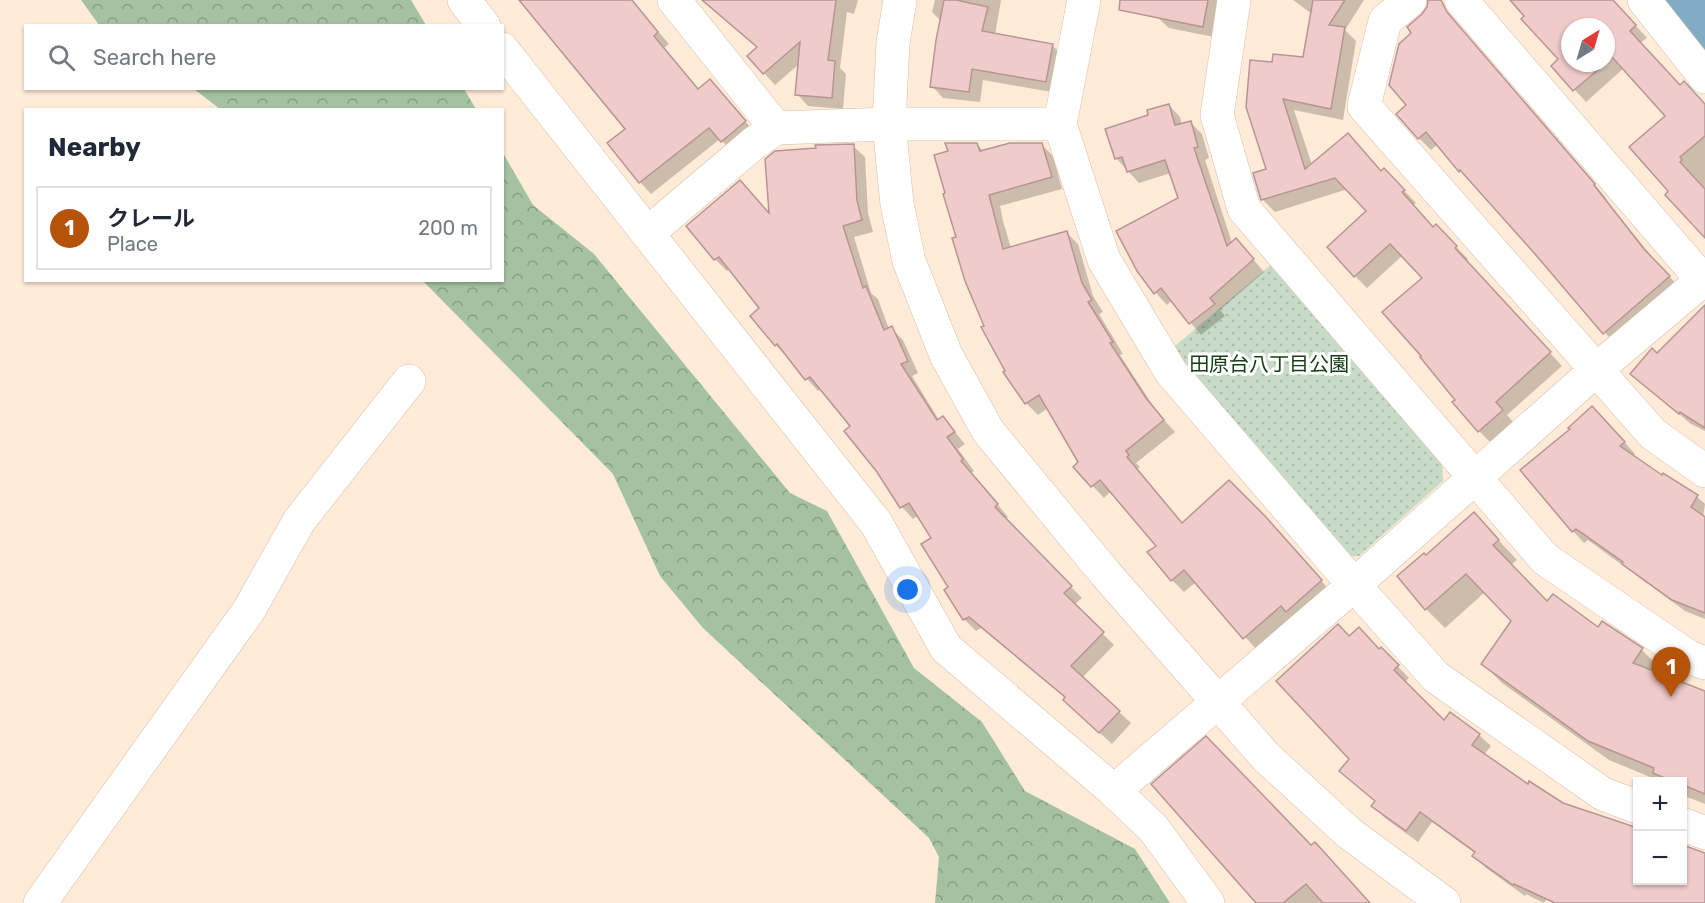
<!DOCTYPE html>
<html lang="en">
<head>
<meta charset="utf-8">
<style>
  body { margin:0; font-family:Rubik,"Noto Sans JP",sans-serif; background:#f2f2f3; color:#1f2937 }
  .controls { position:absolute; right:18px; bottom:18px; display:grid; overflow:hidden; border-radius:0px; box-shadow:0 2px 4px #0004 }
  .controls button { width:54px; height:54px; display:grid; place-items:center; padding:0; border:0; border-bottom:2px solid #e0e1e3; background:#fff; color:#1f2937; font:30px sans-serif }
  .compass { position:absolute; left:1561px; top:18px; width:54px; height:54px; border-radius:50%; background:#fff; box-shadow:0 2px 4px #0004; rotate:37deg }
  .you { position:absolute; left:908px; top:590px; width:21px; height:21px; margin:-15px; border:4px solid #fff; border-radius:50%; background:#1a73e8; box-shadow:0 0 0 9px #1a73e833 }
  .badge { display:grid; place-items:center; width:39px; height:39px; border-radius:50%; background:#b45309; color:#fff; font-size:20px; font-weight:700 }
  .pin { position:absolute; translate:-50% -50px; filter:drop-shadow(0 2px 3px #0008) }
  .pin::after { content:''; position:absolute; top:32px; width:21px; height:18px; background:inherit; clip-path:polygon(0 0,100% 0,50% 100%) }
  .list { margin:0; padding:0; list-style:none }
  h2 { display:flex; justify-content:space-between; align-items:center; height:78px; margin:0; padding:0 24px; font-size:26px }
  h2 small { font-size:20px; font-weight:400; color:#747a83 }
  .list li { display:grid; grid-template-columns:39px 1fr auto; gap:18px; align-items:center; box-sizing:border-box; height:84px; margin:0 12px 12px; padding:0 12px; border:2px solid #e0e1e3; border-radius:0px }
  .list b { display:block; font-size:22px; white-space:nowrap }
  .list p { margin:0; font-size:20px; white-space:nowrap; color:#747a83 }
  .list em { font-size:20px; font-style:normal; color:#747a83 }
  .icon { flex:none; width:33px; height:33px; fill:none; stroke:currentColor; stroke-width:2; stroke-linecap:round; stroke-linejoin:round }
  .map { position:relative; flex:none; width:1705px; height:903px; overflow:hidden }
  .search { position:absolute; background:#fff; box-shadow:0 2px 4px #0004; left:24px; top:24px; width:480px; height:66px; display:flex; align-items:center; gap:15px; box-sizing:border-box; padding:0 21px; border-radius:0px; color:#747a83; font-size:22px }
  .panel { position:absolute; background:#fff; box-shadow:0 2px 4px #0004; left:24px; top:108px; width:480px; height:174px; border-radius:0px }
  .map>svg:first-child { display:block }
  .forest { fill:url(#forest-crowns) }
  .park { fill:url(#park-dots) }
  .shadow { fill:#0003; fill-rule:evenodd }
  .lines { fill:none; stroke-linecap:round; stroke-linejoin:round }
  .river { stroke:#82acc3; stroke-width:46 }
  .building { fill:#efcbc9; stroke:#b79593; stroke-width:1.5 }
  .minor-casing { stroke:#d6bfa8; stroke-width:34 }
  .minor { stroke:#fff; stroke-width:33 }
  .labels { text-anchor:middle; stroke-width:6; stroke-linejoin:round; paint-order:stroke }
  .park-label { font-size:20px; fill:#154014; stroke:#fff }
</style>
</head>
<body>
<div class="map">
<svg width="1705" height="903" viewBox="0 0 1705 903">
  <defs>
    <pattern id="forest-crowns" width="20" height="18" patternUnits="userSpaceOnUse" patternTransform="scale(1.5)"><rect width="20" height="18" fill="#a4c2a2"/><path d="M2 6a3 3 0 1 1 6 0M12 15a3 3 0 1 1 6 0" fill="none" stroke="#869d83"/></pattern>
    <pattern id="park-dots" width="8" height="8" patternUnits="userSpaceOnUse" patternTransform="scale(1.5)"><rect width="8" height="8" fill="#c7dbc6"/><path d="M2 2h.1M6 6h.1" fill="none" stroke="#abbcaa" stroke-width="1.8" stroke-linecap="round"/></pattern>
  </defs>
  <rect width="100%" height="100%" fill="#ffebd8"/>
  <g class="forest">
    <polygon points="81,0 411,0 426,25 99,25"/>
    <polygon points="194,89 464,89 476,109 220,109"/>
    <polygon points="503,153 533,205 594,254 790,493 827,511 914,668 982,722 1025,791 1135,849 1170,903 935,903 939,857 929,838 702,627 660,576 613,474 423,281 502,280"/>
  </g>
  <polygon class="park" points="1272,264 1442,464 1443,481 1359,556 1344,557 1169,351"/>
  <g class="shadow">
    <polygon points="520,0 631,0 669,44 664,48 699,90 722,93 756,134 733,152 720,139 651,194 640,182 609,143 627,129"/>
    <polygon points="707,0 858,0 854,14 847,12 840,68 846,74 843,109 808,106 797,94 799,64 775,85 764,73 758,48"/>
    <polygon points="935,0 1001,0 995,35 1052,45 1064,57 1057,93 983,80 980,102 943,98 932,86 942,22 932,12"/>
    <polygon points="1161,0 1218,0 1214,37 1169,28 1157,17"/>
    <polygon points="1293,0 1364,0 1345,30 1356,41 1343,120 1294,110 1312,165 1348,135 1382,172 1396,182 1416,203 1413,205 1433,228 1436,226 1468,259 1466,261 1562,366 1507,415 1514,423 1491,443 1479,431 1457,400 1424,278 1403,255 1367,288 1355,276 1368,211 1348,189 1275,212 1263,200 1255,174 1267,170 1274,64 1304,58 1312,14"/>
    <path d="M1512,0H1601L1627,16L1647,38L1640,43L1680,86L1705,105V236L1671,191L1667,116L1624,68L1586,102L1553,66L1560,59ZM1570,27H1606V63H1570Z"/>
    <polygon points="1482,53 1606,198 1605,199 1657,263 1681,289 1617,346 1438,144 1431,150 1419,138"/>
    <polygon points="1169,105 1180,117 1182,125 1190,122 1202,134 1209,158 1205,160 1232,243 1247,252 1264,272 1220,310 1225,316 1201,335 1172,300 1167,305 1156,293 1138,269 1180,199 1171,173 1139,183 1116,158 1150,116"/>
    <polygon points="977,144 984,152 1041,144 1053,156 1062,189 1000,206 1003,221 1011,248 1067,233 1078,244 1093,296 1103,312 1099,314 1123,354 1120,355 1157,412 1175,432 1136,463 1140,467 1137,469 1183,524 1276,529 1332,593 1256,649 1196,582 1184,592 1172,580 1149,553 1158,546 1111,491 1104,498 1075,467 1080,462 1048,408 1038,415 1026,403 1005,372 1007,371 986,326 958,238"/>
    <polygon points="853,146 865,157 868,213 873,232 854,237 871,293 878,299 889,329 891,328 903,340 918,373 912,376 939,420 943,418 965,444 958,449 974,471 971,473 1008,517 1005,519 1082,598 1074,605 1114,645 1082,678 1131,723 1112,744 1076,711 1066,698 981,628 976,631 964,619 946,590 950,587 933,539 919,515 913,519 902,507 852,427 821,388 818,391 776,345 761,309 730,268 727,271 715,259 688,226 771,216"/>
    <polygon points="1705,318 1705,431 1691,424 1632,374"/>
    <polygon points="1604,419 1635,454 1633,457 1662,478 1664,475 1697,497 1705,504 1703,517 1705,518 1705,619 1685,611 1588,540 1584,543 1573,531"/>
    <polygon points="1474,514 1517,560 1511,565 1547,603 1599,629 1603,623 1642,650 1661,669 1658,674 1705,693 1705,804 1682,795 1682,782 1662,782 1609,760 1502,683 1483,664 1513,621 1485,592 1445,628 1426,609 1426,557"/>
    <polygon points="1349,638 1380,651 1381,649 1409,678 1405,682 1445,722 1479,735 1491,746 1484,755 1638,880 1682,880 1682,846 1705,854 1705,903 1561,903 1550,894 1544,903 1526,894 1525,896 1486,868 1474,856 1476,854 1432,822 1418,842 1385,818 1373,806 1376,802 1341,771 1351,759"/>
    <polygon points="1311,847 1369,903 1257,903"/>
  </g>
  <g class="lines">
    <polyline class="river" points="1676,0 1705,37"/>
  </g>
  <g class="building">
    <polygon points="519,0 632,0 658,32 654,36 698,89 710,79 746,121 721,142 709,128 639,183 607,143 625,129"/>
    <polygon points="702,0 836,0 828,60 835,61 832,98 795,95 800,42 763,74 747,56 757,47"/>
    <polygon points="944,0 956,0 988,7 982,31 1053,44 1046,82 972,69 969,92 930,87 936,40"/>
    <polygon points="1120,0 1208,0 1203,27 1119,10"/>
    <polygon points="1313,0 1345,0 1329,25 1345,27 1331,109 1283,99 1305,169 1348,133 1381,171 1384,168 1405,190 1402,192 1433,227 1436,224 1457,246 1455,248 1551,352 1496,402 1503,410 1478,432 1452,402 1455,400 1420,357 1421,356 1382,312 1422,278 1390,244 1354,277 1327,247 1366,211 1335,178 1261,200 1253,173 1266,169 1246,107 1250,60 1272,62 1273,54 1303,57"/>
    <polygon points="1428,0 1441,0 1447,12 1595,184 1594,185 1644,249 1670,276 1603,334 1535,254 1460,170 1459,172 1426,132 1418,139 1396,114 1406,105 1389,85 1399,44 1411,33 1407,27 1422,14 1427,7"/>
    <polygon points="1510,0 1613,0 1636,25 1630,31 1680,85 1684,81 1705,104 1705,136 1680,157 1682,160 1680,162 1705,189 1705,238 1665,195 1668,191 1629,147 1665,116 1612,57 1606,63 1606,27 1570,27 1570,63 1606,63 1573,91 1551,66 1558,59 1521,19 1524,16"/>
    <polygon points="1169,104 1175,125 1191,121 1198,147 1194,148 1227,246 1236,238 1254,259 1210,298 1215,304 1189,324 1161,288 1154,294 1137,271 1116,231 1178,198 1165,160 1127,172 1122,157 1115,159 1105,129 1148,115 1147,110"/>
    <polygon points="945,143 977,143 980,151 1010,143 1042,143 1052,177 989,195 1003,249 1067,231 1082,283 1092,300 1088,302 1113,342 1110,343 1146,398 1164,420 1126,451 1129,455 1127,457 1182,523 1229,480 1265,516 1322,580 1286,612 1281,606 1243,639 1184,570 1171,581 1147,552 1156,546 1100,480 1091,487 1073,467 1078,462 1039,395 1025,404 1003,372 1005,371 981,327 984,326 965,281 952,238 956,237 943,194 945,193 934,155 948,151"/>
    <polygon points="854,144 857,201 862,220 843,226 863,288 866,286 884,330 892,326 908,361 901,364 937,420 943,416 955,432 947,437 963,459 961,461 998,504 995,507 1072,586 1064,593 1104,632 1071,666 1120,711 1099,733 1063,700 1065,697 969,617 963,620 944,590 948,587 921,544 931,538 909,503 900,508 877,472 844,431 850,426 810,377 805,380 777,344 775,346 750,316 759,308 719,257 714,260 686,226 740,180 769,213 765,159 775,151 816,148 815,145"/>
    <polygon points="1705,305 1705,428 1680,412 1679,414 1630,374 1652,348 1657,353"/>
    <polygon points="1592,406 1625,442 1620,446 1662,475 1663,473 1698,495 1691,507 1705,517 1705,613 1672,600 1622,564 1623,562 1576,529 1572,532 1520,470 1570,429 1568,428"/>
    <polygon points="1474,512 1499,540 1493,545 1547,601 1553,594 1598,627 1602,621 1643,648 1633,663 1705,691 1705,794 1683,785 1683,782 1674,782 1653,773 1654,768 1588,741 1481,664 1511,621 1466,574 1425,610 1397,576 1424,553 1426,555"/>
    <polygon points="1338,624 1349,636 1359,627 1379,649 1381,647 1399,665 1394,670 1444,720 1450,712 1480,734 1472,745 1528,784 1529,781 1563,803 1638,828 1638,880 1683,880 1683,845 1705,853 1705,903 1555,903 1514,884 1513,885 1472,856 1475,852 1420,812 1406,831 1371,806 1375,801 1339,771 1349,759 1276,681"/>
    <polygon points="1206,736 1311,845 1315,842 1370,903 1323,903 1306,884 1283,903 1256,903 1151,784"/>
  </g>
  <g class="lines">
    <defs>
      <g id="minor">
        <polyline points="464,0 484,26"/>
        <polyline points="674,0 776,128 889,124 1060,124"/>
        <polyline points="900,0 893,43 889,124 897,204 909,261 946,355 988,431 1105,573 1266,757 1349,833 1444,903"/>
        <polyline points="1084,0 1060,124 1104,260 1171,372 1354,585 1436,677 1603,794 1638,807"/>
        <polyline points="1234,0 1217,115 1244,209 1545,559 1689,657 1705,663"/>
        <polyline points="1410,0 1385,21 1364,106 1653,434 1705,471"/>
        <polyline points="1461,0 1705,283"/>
        <polyline points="1644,0 1705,77"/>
        <polyline points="502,49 876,523 946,648 1114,791 1153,828 1208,903"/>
        <polyline points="649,232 754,143 776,128"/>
        <polyline points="1114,791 1354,585 1596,370 1705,278"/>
        <polyline points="1682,824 1705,833"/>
        <polyline points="40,903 249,610 299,521 409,381"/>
      </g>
    </defs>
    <use href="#minor" class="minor-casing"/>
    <use href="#minor" class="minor"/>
  </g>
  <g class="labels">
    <g class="park-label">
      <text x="1269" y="371">田原台八丁目公園</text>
    </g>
  </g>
</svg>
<div class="controls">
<button>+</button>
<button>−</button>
</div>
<svg class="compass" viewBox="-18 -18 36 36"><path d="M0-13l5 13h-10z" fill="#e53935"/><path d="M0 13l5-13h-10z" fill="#747a83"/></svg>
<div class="you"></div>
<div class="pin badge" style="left:1671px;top:697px">1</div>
<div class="search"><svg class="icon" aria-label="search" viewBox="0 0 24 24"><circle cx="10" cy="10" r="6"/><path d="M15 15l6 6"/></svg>Search here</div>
<section class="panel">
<h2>Nearby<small></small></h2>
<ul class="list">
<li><span class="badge">1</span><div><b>クレール</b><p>Place</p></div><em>200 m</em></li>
</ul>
</section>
</div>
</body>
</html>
